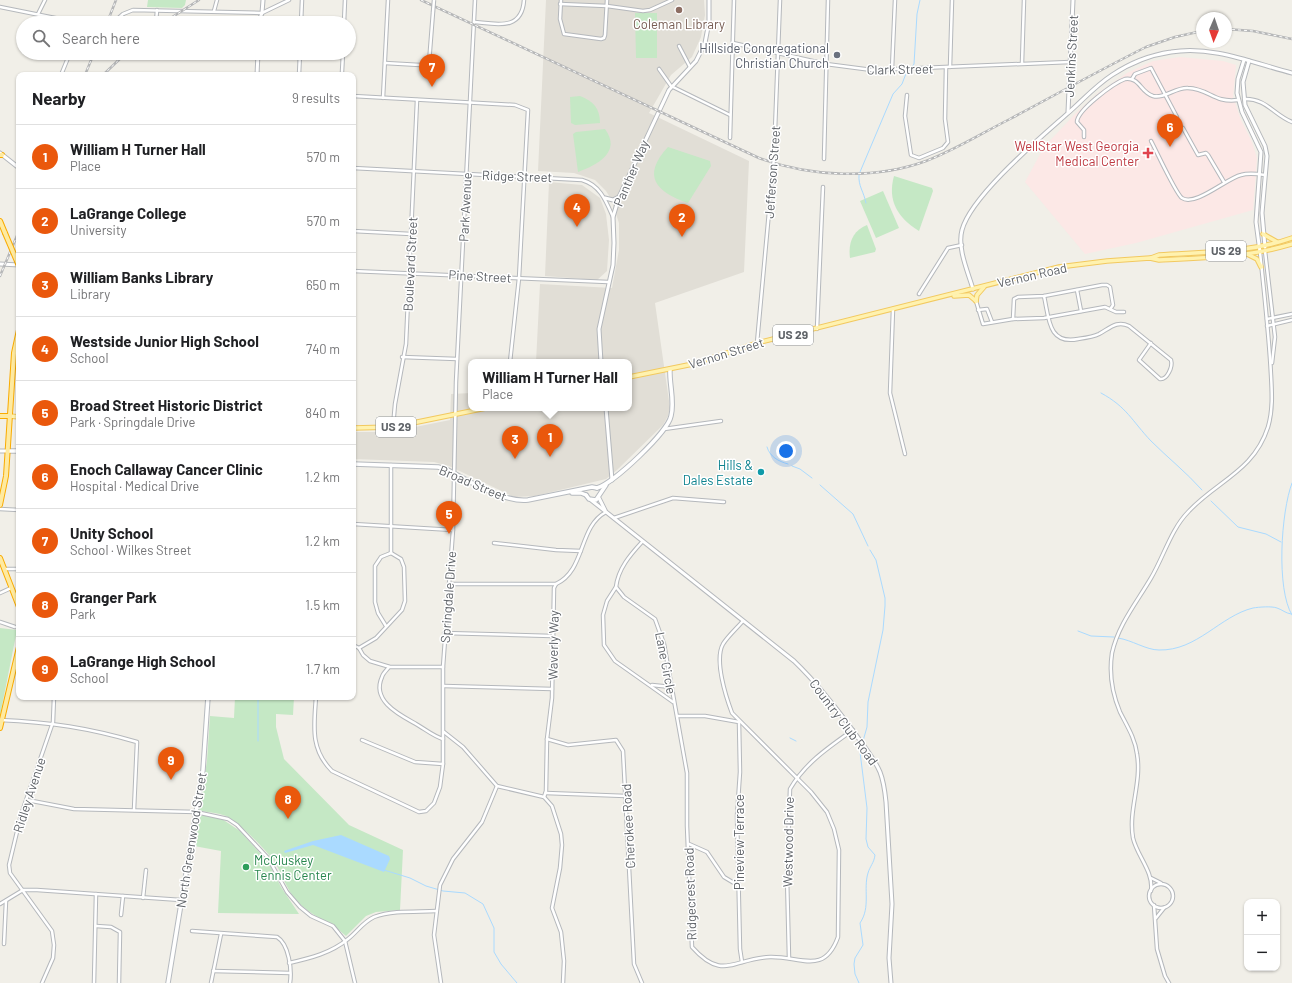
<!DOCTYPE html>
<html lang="en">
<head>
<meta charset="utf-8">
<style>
  body { margin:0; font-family:Barlow,sans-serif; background:#f6f6f6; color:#202124 }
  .controls { position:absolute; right:12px; bottom:12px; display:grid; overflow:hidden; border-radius:8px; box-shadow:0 1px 3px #0004 }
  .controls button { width:36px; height:36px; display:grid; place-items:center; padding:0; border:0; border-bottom:1px solid #e0e0e0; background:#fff; color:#202124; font:20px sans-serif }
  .compass { position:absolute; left:1196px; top:12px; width:36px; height:36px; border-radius:50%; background:#fff; box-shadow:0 1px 3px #0004; rotate:182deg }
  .you { position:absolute; left:786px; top:451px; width:14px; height:14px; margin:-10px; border:3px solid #fff; border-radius:50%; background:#1a73e8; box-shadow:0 0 0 6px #1a73e833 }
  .badge { display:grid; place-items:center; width:26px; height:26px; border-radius:50%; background:#ea580c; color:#fff; font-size:13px; font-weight:700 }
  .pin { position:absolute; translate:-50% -33px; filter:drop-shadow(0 1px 2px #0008) }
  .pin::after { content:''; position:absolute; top:21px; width:14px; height:12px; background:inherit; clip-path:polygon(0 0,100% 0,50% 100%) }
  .popup { position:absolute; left:468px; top:359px; width:164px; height:52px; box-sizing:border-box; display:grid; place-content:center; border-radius:8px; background:#fff; filter:drop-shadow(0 1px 3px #0005); font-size:13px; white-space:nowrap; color:#757577 }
  .popup b { font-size:15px; color:#202124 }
  .popup::after { content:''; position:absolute; left:50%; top:100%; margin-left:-8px; border:8px solid transparent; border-top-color:#fff }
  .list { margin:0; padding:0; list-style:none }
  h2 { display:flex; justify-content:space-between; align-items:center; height:52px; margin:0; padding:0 16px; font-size:17px }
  h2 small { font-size:13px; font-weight:400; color:#757577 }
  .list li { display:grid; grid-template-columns:26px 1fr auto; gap:12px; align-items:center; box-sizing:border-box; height:64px; padding:0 16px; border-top:1px solid #e0e0e0 }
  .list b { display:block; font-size:15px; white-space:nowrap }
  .list p { margin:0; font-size:13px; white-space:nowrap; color:#757577 }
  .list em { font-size:13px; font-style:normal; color:#757577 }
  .icon { flex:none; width:22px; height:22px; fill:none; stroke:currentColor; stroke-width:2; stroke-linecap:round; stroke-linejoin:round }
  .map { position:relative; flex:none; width:1292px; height:983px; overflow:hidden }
  .search { position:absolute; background:#fff; box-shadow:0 1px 3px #0004; left:16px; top:16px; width:340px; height:44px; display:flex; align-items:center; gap:10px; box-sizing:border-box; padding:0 14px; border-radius:22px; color:#757577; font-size:15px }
  .panel { position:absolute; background:#fff; box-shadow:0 1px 3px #0004; left:16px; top:72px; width:340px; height:628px; border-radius:8px }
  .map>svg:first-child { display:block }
  .education { fill:#e1ded6 }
  .medical { fill:#fce8e6 }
  .green { fill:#c5e8c5 }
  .water { fill:#aadaff }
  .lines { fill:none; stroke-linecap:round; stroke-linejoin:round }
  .stream { stroke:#aadaff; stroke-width:1 }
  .minor-casing { stroke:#b5b8bc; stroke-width:4.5 }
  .tertiary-casing { stroke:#b5b8bc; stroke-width:5 }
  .secondary-casing { stroke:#b6babf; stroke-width:5.5 }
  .primary-casing { stroke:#f2c960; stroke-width:5.5 }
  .trunk-casing { stroke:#f9ab00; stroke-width:6 }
  .minor { stroke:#fff; stroke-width:2.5 }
  .tertiary { stroke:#fff; stroke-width:3 }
  .secondary { stroke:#fff; stroke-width:3.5 }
  .primary { stroke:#fff2af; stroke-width:3.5 }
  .trunk { stroke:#feeaa1; stroke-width:4 }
  .rail-casing { stroke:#b6b7b8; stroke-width:2.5 }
  .rail { stroke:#fff; stroke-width:1; stroke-dasharray:3; stroke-linecap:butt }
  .minor-bridge-casing { stroke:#b5b8bc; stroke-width:4.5; stroke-linecap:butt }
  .trunk-bridge-casing { stroke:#f9ab00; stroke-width:6; stroke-linecap:butt }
  .minor-bridge { stroke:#fff; stroke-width:2.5 }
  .trunk-bridge { stroke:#feeaa1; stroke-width:4 }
  .education-dot { fill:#8d6e63; stroke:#fff; stroke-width:1.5 }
  .worship-dot { fill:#6b7280; stroke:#fff; stroke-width:1.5 }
  .health-dot { fill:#e0444e; stroke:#fff; stroke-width:1.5 }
  .culture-dot { fill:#0f9aa8; stroke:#fff; stroke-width:1.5 }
  .leisure-dot { fill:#2e9e5b; stroke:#fff; stroke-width:1.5 }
  .labels { text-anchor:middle; stroke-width:3; stroke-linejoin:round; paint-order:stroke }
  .shield { fill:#fff; stroke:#8f9295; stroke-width:1 }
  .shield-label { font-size:12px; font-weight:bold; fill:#5f6368 }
  .education-label { font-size:13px; fill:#785e54; stroke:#fff }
  .worship-label { font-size:13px; fill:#5b616d; stroke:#fff; text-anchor:end }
  .street-label { font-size:13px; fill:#5f6368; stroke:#fff }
  .health-label { font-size:13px; fill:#be3a42; stroke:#fff; text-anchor:end }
  .culture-label { font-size:13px; fill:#0d838f; stroke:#fff; text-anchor:end }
  .leisure-label { font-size:13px; fill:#27864d; stroke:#fff; text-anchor:start }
</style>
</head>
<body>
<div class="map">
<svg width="1292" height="983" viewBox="0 0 1292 983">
  <rect width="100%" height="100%" fill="#f1efe8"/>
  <g class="education">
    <polygon points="546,0 704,0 705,15 701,37 692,57 671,75 649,113 749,161 744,272 655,303 670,408 668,416 663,425 617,470 606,479 535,496 514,497 449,466 434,462 353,459 353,432 390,432 450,420 451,394 471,393 471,408 629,408 629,362 536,362 540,284 612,288 619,250 619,223 611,199 606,191 595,180 574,173 538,171"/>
    <polygon points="549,182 582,185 600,198 606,214 609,240 607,271 597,280 545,276"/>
  </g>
  <polygon class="medical" points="1180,57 1223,61 1236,65 1233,97 1241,120 1252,142 1257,158 1253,210 1136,243 1085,254 1025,182 1044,147 1075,114 1098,93 1127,73 1153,61"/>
  <g class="green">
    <polygon points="148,0 186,0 185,5 182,8 147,7"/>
    <polygon points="635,13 657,13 657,58 636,58"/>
    <path d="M580,96C593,101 600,108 600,123L575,125L571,123L570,97Z"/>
    <path d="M605,129C622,152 597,165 578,172L573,134L576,132Z"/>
    <path d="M668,147L710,161L711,166L688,203C656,192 641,176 668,147Z"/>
    <path d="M894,176L932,188L933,191L919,231C898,218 887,201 894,176Z"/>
    <polygon points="883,191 899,228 876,238 860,201"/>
    <path d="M867,225L876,249L875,252L850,258C848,242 853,231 867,225Z"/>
    <polygon points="0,628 17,630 0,716"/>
    <path d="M235,697H294L293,715L276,714V727L284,759L349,825L403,850L400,910L376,912L366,916L346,936C331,922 310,916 296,900C286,889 283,875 275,863C268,852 238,821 226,816C218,813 208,812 199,811L207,761L210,716L234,718Z"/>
    <polygon points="200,815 222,819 240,831 269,863 281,887 299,914 218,913 221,851 194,846"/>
  </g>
  <polygon class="water" points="341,835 389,856 390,859 384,872 313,845 285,853 284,851 313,841"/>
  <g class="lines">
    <g class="stream">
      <polyline points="912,67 914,64 917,14 920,0"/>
      <polyline points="860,172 893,94 902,84 907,71"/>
      <path d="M859,175C858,186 864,192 866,203"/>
      <path d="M1101,393C1127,407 1132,421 1151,441C1168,458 1186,472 1202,490"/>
      <path d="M767,447C770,457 778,461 788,464"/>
      <polyline points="792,466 800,469 812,478"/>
      <path d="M1292,483C1281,512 1276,589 1292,615"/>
      <polyline points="820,485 853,514 868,546"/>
      <polyline points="1211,501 1238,527 1266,534 1281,542"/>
      <polyline points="1078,631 1091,636 1114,637"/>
      <path d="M1118,638C1132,640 1146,650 1159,650C1197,651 1220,616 1253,608C1259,607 1272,606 1277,608C1283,610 1285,613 1291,614"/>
      <polyline points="258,697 258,741"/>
      <polyline points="790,738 796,741"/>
      <polyline points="863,741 867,727 868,702 883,630 885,606 885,598 876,560 870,550"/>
      <polyline points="384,870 410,878 426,886 443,891 465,893 483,904 494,928 494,952 501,964 517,983"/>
      <path d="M859,983L855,974L854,964L855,958L863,945L860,923C871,907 863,889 868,873C870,866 874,863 875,855L868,847L866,839L867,808L860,752L861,748"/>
    </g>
    <defs>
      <g id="minor">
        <polyline points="561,0 560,19 564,34 601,39 604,38 605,35 607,0"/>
        <polyline points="560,4 607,6 643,11 650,10 672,0"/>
        <polyline points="0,7 80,23"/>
        <polyline points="214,11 217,0"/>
        <polyline points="38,14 45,0"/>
        <path d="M474,22C497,24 522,31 524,0"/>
        <polyline points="113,23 123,14 133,10 262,13 289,0"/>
        <polyline points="156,23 157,10"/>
        <polyline points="301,23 302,0"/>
        <polyline points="344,23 345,0"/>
        <polyline points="733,43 826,64 872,70 1070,62"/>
        <polyline points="679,46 690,67"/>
        <polyline points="155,57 155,53"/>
        <polyline points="385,63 420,65 429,63 433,12"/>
        <polyline points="1022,63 1024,0"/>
        <polyline points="950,67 952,0"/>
        <polyline points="659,69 671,86 730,115"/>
        <polyline points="892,69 895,0"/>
        <polyline points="342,72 343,53"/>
        <polyline points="61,75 70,53"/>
        <polyline points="299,75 300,53"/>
        <polyline points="1132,79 1135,74 1151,68 1177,117 1162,125 1166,133 1179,126 1183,128 1198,155 1206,153 1208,155 1224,182"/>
        <polyline points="907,95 905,116 911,155 919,158 943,148 948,142 945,119 946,68"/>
        <polyline points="353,96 515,105 528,110 519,278 510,362"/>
        <polyline points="383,98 388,0"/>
        <path d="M1244,99C1266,98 1274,115 1292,122"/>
        <path d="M1084,137V130L1077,122C1077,110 1114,83 1125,79C1140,77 1140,92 1153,96C1164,99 1176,87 1188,88C1210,89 1213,103 1238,100"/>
        <polyline points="730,138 734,0"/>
        <path d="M1151,141C1156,150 1176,194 1182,198C1195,207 1227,178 1241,175C1248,173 1258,174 1265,175"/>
        <polyline points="774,157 780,0"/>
        <polyline points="824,159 828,0"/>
        <path d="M353,168L582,180C600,185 606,201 613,217"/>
        <polyline points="353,231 411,234"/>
        <polyline points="1265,251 1275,337 1272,363"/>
        <polyline points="353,271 608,282"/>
        <polyline points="1077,290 1081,311"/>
        <polyline points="919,294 948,248 962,245"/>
        <path d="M1044,296C1049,318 1048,345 1078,339C1085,338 1093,337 1099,334C1110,328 1117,320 1129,326L1171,360C1173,367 1167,380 1160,379L1139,360L1151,343"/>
        <polyline points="976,301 983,324 1013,319 1044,318 1105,307 1116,312 1124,312"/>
        <polyline points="893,309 890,393 905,454"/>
        <polyline points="978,310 987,309 992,322"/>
        <polyline points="1013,319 1014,299 1018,297 1044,296 1102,285 1107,285 1110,287 1113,305 1111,308"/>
        <polyline points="1267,319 1292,314"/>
        <polyline points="1267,326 1292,320"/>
        <polyline points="817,329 823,187"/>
        <polyline points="757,343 773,168"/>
        <polyline points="402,357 457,359"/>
        <polyline points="393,427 395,404 406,344 417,100"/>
        <polyline points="664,429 721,421"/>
        <polyline points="0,509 19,510"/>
        <polyline points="614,518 673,498 724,502"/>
        <polyline points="353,524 453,530"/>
        <path d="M642,542C630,555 618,569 616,587L624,597L655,619L664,644L687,773V826L692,947C723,982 734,958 770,957C800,956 824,976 838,937L839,850L834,829L827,812L811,792L732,713C726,697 714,660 723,644C728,636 737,628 743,621"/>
        <polyline points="494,543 556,550 581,551"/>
        <polyline points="391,553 391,465"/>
        <polyline points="5,569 19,569"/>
        <path d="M449,584H556C586,570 578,527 606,512"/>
        <polyline points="616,587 607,601 603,615 604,645 615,661 673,702"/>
        <polyline points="0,593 11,588"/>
        <polyline points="0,622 15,627"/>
        <polyline points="386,626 378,613 375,602 375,566 381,557 391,553"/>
        <polyline points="444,633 552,636"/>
        <polyline points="353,645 359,648 363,655 370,661 390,667 443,667"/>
        <polyline points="359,648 376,638 402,610 405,601 404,567 401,559 391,553"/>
        <path d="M389,667C387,670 383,673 382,677C371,701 400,715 416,724C425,729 433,736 443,739"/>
        <polyline points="652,685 671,687"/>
        <polyline points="444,686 552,689"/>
        <path d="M316,697C314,726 310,749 332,771L419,812L426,811L434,803L440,787L443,764V667L453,530L456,382L475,0"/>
        <polyline points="678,716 705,716 739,722 740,772 737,816 740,949 742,962"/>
        <path d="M0,720C50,722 89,728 137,742L134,810"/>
        <polyline points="444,732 463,747 497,786 544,797 552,806 561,834 562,845 560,868 552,908 561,932 564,961 563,983"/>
        <polyline points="547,739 568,745 616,740 623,751 634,964 642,983"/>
        <polyline points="362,740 415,762 443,764"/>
        <polyline points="546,793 626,796"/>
        <polyline points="544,797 546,791 547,739 552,698 554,588 556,584"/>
        <polyline points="27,800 74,809 196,812 228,819 237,825 268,858 287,892 300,907 311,916 333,926 345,941 355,983"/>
        <polyline points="689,844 707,852 724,877 739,886"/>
        <polyline points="1151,878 1161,883"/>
        <circle cx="1161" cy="896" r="12"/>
        <path d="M1151,891C1154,872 1137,856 1133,838C1128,810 1142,783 1137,754C1135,738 1127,726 1120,712C1112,693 1109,673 1112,653C1118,625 1137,602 1151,578C1164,556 1171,529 1189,511C1217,481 1254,471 1268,427C1273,410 1272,393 1271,375C1269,334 1264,293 1260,252"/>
        <polyline points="143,898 146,870"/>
        <polyline points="0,904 23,890 37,890 181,900"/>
        <polyline points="1154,905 1157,949 1165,976 1169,983"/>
        <polyline points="121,915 123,896"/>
        <polyline points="1156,918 1164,908"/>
        <polyline points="96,926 111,927 120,932 119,983"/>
        <path d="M192,931L277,937C289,944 292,970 290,983"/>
        <polyline points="4,944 6,901"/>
        <path d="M789,958L787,876L790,789C805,763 829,747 853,730"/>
        <path d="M289,963C311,958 331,953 348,939C357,932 363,922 374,917C393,910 417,912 436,911"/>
        <polyline points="213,971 290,973"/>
        <polyline points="42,983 53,958 54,945 52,931 10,873 9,865 21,815 53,722 54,697"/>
        <polyline points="94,983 96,894"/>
        <polyline points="211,983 221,934"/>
        <polyline points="441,983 434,935 440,885 453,859 482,822 497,786"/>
      </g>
      <g id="tertiary">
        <polyline points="258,23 262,13 263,0"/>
        <polyline points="1244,60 1238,79 1237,93 1242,112 1261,152 1256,222 1260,252"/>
        <polyline points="1249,61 1243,82 1245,105 1265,146 1267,156 1262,213 1265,247"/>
        <polyline points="257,75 258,53"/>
        <polyline points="1068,112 1073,0"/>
        <polyline points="0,153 19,168"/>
        <polyline points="605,198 613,200 619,197"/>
        <polyline points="0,264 19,265"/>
        <path d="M973,289C968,272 957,248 962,230C971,196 1040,138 1067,114C1082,101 1095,86 1112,75C1130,63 1150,55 1171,52C1212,45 1253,63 1292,73"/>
        <polyline points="601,362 599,329 613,265 614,243 613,217 619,197 669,90 696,61 705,43 709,22 709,0"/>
        <polyline points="606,408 612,480"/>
        <polyline points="0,451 8,451"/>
        <polyline points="599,498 605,510"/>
        <path d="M591,500L794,661C819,685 839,711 859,739C866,749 875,760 880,772C884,782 885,792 886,802L892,904L889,958L891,983"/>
      </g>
      <g id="secondary">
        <polyline points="8,451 19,451"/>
        <path d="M353,464L438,467L446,469C467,480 504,503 528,500L592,487L597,488"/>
        <path d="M597,488C614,483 668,432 671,416C675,401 669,384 670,369"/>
        <polyline points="572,493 581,493 586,495"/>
        <polyline points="586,495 589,499 596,500 606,485"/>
        <polyline points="168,983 203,770 208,697"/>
      </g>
      <g id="primary">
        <polyline points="1263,234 1277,242"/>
        <polyline points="1247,254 1257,259 1261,267"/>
        <path d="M1151,258L1159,255C1203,252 1250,253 1292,238"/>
        <polyline points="954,296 969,295 976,301"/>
        <polyline points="976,301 977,295 984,287"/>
        <path d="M629,377L693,364L757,343L1059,267L1107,261L1150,258L1159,260C1204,258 1249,257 1292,244"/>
        <polyline points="10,416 19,417"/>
        <polyline points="353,428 393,427 486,408"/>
      </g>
      <g id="trunk">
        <polyline points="0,155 2,155"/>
        <polyline points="0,221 5,233"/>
        <polyline points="0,416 10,416"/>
        <polyline points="0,505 6,476 14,353 19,330"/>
        <polyline points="0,558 19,607"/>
        <polyline points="0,728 19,647"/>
      </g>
    </defs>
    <use href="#minor" class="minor-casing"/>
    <use href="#tertiary" class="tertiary-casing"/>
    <use href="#secondary" class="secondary-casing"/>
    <use href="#primary" class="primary-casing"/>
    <use href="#trunk" class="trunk-casing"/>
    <use href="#minor" class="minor"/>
    <use href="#tertiary" class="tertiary"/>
    <use href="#secondary" class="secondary"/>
    <use href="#primary" class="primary"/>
    <use href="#trunk" class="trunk"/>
    <defs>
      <g id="rail">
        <path d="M421,0L759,158C811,177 874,180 926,161C955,150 982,133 1010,119C1055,95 1100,70 1146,47L1175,37L1202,31"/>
        <polyline points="107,23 116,0"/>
        <polyline points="163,23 199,0"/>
        <polyline points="1226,29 1253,31 1292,39"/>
        <polyline points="85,75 94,53"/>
        <polyline points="103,75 126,53"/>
        <polyline points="0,276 19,231"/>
      </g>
    </defs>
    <use href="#rail" class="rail-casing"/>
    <use href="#rail" class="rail"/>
    <defs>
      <g id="minor-bridge">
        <polyline points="433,12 434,0"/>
        <polyline points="773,168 774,157"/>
      </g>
      <polyline id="trunk-bridge" points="5,233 19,266"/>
    </defs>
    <use href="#minor-bridge" class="minor-bridge-casing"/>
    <use href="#trunk-bridge" class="trunk-bridge-casing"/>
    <use href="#minor-bridge" class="minor-bridge"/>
    <use href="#trunk-bridge" class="trunk-bridge"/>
  </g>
  <circle class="education-dot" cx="679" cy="10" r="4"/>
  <circle class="worship-dot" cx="837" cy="55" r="4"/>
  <path class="health-dot" d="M1146 147h4v4h4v4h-4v4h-4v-4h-4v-4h4z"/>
  <circle class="culture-dot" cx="761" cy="472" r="4"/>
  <circle class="leisure-dot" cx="246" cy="867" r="4"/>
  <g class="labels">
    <g class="shield">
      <rect x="1206" y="241" width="40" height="20" rx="3"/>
      <rect x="773" y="325" width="40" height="20" rx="3"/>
      <rect x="376" y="417" width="40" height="20" rx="3"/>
    </g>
    <g class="shield-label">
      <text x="1226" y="255">US 29</text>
      <text x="793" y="339">US 29</text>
      <text x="396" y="431">US 29</text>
    </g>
    <g class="education-label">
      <text x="679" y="29">Coleman Library</text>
    </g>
    <g class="worship-label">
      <text x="829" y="53">Hillside Congregational<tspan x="829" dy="15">Christian Church</tspan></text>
    </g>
    <g class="street-label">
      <text transform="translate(1071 56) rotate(-87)" y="5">Jenkins Street</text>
      <text transform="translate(900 69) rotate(-1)" y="5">Clark Street</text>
      <text transform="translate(772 172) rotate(-86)" y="5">Jefferson Street</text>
      <text transform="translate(631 173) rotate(-67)" y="5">Panther Way</text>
      <text transform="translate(517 176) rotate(2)" y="5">Ridge Street</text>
      <text transform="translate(465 207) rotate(-87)" y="5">Park Avenue</text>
      <text transform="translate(410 264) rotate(-87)" y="5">Boulevard Street</text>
      <text transform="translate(1032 275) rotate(-13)" y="5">Vernon Road</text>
      <text transform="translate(480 276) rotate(3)" y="5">Pine Street</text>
      <text transform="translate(726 353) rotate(-17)" y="5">Vernon Street</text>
      <text transform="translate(473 483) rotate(23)" y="5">Broad Street</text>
      <text transform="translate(448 597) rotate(-86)" y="5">Springdale Drive</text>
      <text transform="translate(553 645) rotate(-89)" y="5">Waverly Way</text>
      <text transform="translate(666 663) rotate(79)" y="5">Lane Circle</text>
      <text transform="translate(844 722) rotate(53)" y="5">Country Club Road</text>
      <text transform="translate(29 795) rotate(-72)" y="5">Ridley Avenue</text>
      <text transform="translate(628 826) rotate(-93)" y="5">Cherokee Road</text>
      <text transform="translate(191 840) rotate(-81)" y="5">North Greenwood Street</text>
      <text transform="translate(739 842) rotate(-90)" y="5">Pineview Terrace</text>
      <text transform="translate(788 842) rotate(-89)" y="5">Westwood Drive</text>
      <text transform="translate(690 894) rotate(-92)" y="5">Ridgecrest Road</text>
    </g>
    <g class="health-label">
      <text x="1139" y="151">WellStar West Georgia<tspan x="1139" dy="15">Medical Center</tspan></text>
    </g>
    <g class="culture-label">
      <text x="753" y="470">Hills &amp;<tspan x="753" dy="15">Dales Estate</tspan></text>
    </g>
    <g class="leisure-label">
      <text x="254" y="865">McCluskey<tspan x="254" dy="15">Tennis Center</tspan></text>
    </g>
  </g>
</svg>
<div class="controls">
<button>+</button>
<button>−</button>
</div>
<svg class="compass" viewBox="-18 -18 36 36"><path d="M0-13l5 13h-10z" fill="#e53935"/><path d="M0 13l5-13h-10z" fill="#757577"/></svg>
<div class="you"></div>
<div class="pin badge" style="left:550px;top:457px">1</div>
<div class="popup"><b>William H Turner Hall</b>Place</div>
<div class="pin badge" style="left:682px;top:237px">2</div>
<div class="pin badge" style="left:515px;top:459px">3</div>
<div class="pin badge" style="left:577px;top:227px">4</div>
<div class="pin badge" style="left:449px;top:534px">5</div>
<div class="pin badge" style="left:1170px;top:147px">6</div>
<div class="pin badge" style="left:432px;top:87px">7</div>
<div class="pin badge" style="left:288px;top:819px">8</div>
<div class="pin badge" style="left:171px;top:780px">9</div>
<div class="search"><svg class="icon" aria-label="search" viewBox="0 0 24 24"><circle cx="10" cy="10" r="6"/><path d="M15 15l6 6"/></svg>Search here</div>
<section class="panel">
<h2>Nearby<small>9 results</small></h2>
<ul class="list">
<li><span class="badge">1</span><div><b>William H Turner Hall</b><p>Place</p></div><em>570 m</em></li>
<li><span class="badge">2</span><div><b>LaGrange College</b><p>University</p></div><em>570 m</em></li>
<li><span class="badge">3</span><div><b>William Banks Library</b><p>Library</p></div><em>650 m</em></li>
<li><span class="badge">4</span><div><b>Westside Junior High School</b><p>School</p></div><em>740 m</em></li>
<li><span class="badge">5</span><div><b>Broad Street Historic District</b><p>Park · Springdale Drive</p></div><em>840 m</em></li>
<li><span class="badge">6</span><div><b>Enoch Callaway Cancer Clinic</b><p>Hospital · Medical Drive</p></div><em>1.2 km</em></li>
<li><span class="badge">7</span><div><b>Unity School</b><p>School · Wilkes Street</p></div><em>1.2 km</em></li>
<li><span class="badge">8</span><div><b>Granger Park</b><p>Park</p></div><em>1.5 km</em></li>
<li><span class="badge">9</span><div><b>LaGrange High School</b><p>School</p></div><em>1.7 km</em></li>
</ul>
</section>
</div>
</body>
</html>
